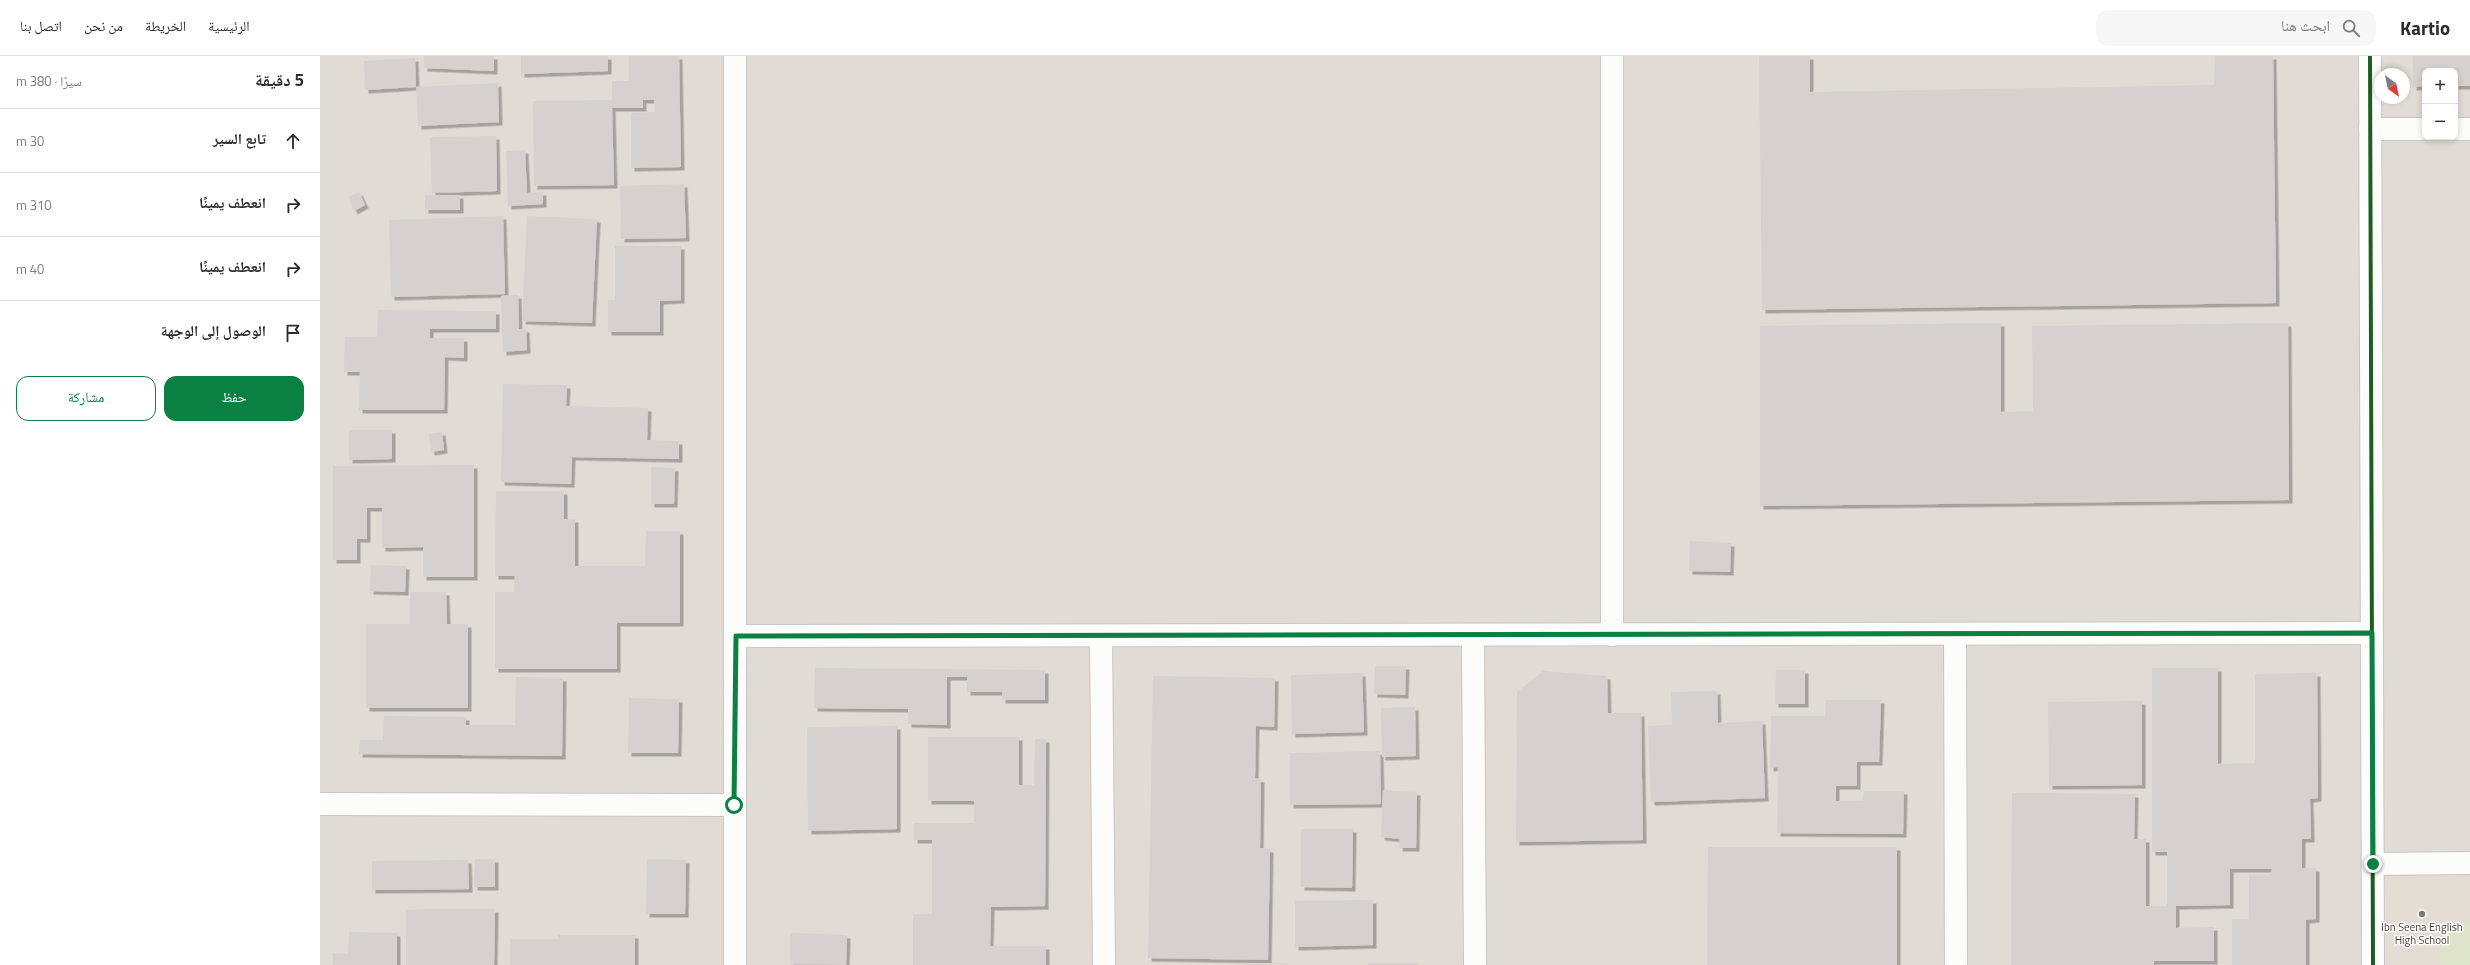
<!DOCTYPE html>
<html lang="ar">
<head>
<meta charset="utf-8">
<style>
  body { margin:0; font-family:"Titillium Web","Noto Naskh Arabic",sans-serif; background:#f7f7f7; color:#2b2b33; direction:rtl }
  .controls { position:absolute; right:12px; top:12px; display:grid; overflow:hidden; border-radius:8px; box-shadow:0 2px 6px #0003 }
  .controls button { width:36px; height:36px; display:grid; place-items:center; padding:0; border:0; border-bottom:1px solid #e1e1e2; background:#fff; color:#2b2b33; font:20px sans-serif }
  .compass { position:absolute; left:2054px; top:12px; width:36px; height:36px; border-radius:50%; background:#fff; box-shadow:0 2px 6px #0003; rotate:147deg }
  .stop { position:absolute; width:12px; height:12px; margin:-9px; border:3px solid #0b8043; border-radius:50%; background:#fff }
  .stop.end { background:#0b8043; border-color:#fff; box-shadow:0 1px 4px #0008 }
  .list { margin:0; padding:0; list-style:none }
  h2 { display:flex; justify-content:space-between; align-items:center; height:52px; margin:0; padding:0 16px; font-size:17px }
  h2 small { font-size:13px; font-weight:400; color:#7c7c81 }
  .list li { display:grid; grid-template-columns:26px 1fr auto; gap:12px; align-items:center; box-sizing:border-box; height:64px; padding:0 16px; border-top:1px solid #e1e1e2 }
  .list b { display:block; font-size:15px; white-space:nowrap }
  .list em { font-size:13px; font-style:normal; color:#7c7c81 }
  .actions { display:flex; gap:8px; padding:12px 16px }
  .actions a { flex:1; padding:9px 0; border:1px solid #0b8043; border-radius:12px; text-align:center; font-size:14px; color:#0b8043 }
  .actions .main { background:#0b8043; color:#fff }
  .icon { flex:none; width:22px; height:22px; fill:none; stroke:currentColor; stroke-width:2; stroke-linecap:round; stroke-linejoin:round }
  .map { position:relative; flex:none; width:2150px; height:909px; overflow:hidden; direction:ltr }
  header { display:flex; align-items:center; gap:24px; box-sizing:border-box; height:56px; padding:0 20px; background:#fff; border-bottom:1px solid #e1e1e2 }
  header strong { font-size:19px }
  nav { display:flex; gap:22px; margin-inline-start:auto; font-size:14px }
  .search { width:280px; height:36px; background:#f7f7f7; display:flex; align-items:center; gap:10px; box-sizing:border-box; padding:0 14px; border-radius:12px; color:#7c7c81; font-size:15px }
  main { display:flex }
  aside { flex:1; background:#fff }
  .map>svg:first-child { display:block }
  .residential { fill:#e1dbd5; fill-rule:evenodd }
  .education { fill:#e3dcd3 }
  .green { fill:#dde4c9 }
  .building { fill:#d5d1ce; filter:url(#shadow) }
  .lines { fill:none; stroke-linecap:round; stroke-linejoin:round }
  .minor-casing { stroke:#c9c6c3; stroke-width:24 }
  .minor { stroke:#fcfcfb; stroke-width:22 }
  .cycleway-casing { stroke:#fff; stroke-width:6 }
  .cycleway { stroke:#1b5e20; stroke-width:4 }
  .route { stroke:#0b8043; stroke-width:5 }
  .poi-dot { fill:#7d7873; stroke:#fff; stroke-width:1.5 }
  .labels { text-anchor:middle; stroke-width:3; stroke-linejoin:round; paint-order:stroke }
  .poi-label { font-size:11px; fill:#413b35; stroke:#fff }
</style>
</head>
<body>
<header>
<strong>Kartio</strong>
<div class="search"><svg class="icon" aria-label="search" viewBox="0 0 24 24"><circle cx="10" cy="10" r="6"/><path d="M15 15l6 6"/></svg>ابحث هنا</div>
<nav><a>الرئيسية</a><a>الخريطة</a><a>من نحن</a><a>اتصل بنا</a></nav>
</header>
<main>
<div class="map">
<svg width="2150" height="909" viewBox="0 0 2150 909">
  <defs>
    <filter id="shadow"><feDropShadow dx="3.5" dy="3.5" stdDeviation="0" flood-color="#0004"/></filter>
  </defs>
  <rect width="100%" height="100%" fill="#edeae7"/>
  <path class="residential" d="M0,0H2150V909H0ZM2105,15H2135V81H2105ZM2060,18H2084V42H2060Z"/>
  <polygon class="education" points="2150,807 2150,909 2053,909 2053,808"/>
  <polygon class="green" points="2150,868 2150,909 2120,909 2119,869"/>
  <g class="building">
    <polygon points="104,0 174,0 174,15 104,12"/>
    <polygon points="201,0 288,0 288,15 201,18"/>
    <polygon points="309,0 359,0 361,111 311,112 311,57 335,56 334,44 323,44 323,52 292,52 294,129 214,130 213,45 292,44 292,25 309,25"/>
    <polygon points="1439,0 1490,0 1490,36 1894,29 1895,0 1953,0 1956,247 1442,254"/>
    <polygon points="2093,0 2150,0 2150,30 2135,30 2135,15 2105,15 2105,30 2093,31"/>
    <polygon points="95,2 96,31 45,34 44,5"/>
    <polygon points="178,27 179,66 98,70 96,31"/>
    <polygon points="176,80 177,135 112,137 110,81"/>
    <polygon points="205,94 207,137 223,136 223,148 188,150 186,95"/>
    <polygon points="364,128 366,182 301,183 300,130"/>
    <polygon points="39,136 45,149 34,155 28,141"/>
    <rect x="105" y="139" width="35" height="15"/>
    <polygon points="183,160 185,238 71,241 69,164"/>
    <polygon points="207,160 277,163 272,267 202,265"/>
    <polygon points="295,190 361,190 361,244 340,245 340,276 288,276 288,244 295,244"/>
    <polygon points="198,239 199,273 206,273 207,294 183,296 181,240"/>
    <polygon points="58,254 176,255 176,273 110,273 110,282 144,282 144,302 125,301 124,354 39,354 40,316 24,316 25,281 57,281"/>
    <polygon points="1681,267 1681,356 1713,355 1712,270 1968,267 1969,444 1440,450 1440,270"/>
    <polygon points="183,328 247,329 246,350 328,352 327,384 359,385 359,403 252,401 251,428 181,426"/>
    <polygon points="29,374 72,374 72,403 29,404"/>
    <polygon points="122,376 124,394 111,396 109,378"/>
    <polygon points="154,409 154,521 103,521 103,491 62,492 62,452 47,452 47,483 37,483 37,504 13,504 13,410"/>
    <polygon points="331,411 355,412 354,448 331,448"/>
    <polygon points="176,435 244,435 244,463 255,463 255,510 325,510 326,475 360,475 360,567 297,567 297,613 175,613 175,536 194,536 195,520 175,520"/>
    <polygon points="1370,485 1411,487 1410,516 1369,515"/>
    <polygon points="51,509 86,510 85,536 50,535"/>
    <polygon points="90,536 126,536 127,568 148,568 148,652 46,652 46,568 90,568"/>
    <polygon points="1055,610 1086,610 1085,639 1054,638"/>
    <polygon points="495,612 725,614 725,644 682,644 682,636 647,636 647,621 627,621 627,669 588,668 588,653 494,652"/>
    <polygon points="1832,612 1898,612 1898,708 1935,707 1935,618 1997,617 1998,742 1990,743 1991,783 1982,783 1982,812 1996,812 1996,863 1986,864 1986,909 1912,909 1912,863 1929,863 1929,819 1951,819 1952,813 1910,813 1910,849 1856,850 1856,872 1894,871 1894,905 1834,905 1834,909 1691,909 1692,737 1815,738 1814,783 1826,783 1826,850 1847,850 1847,796 1832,796"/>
    <polygon points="1456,614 1485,614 1485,648 1455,648"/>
    <polygon points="1223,615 1287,620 1288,657 1321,657 1323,784 1196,786 1197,636"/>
    <polygon points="1042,617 1044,676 972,678 971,619"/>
    <polygon points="833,620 955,622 954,671 936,670 935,722 941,723 940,792 950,793 948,904 828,902"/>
    <polygon points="196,621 243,622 242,700 39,698 40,684 63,684 64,660 146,661 146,669 195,669"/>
    <polygon points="1397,635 1398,667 1442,665 1445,742 1331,746 1328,670 1352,669 1351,636"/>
    <polygon points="309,642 359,643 358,697 308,697"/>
    <polygon points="1506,644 1561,644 1559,706 1537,706 1537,730 1516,730 1516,745 1543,745 1544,735 1584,735 1583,778 1457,777 1458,711 1450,712 1451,660 1505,660"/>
    <polygon points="1822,645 1822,729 1729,730 1728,646"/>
    <polygon points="1095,651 1096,700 1062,701 1061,652"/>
    <polygon points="577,670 577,773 488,775 487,671"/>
    <polygon points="608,681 699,681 699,729 714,729 715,683 726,683 725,850 671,851 670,890 726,890 726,909 593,909 593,858 612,858 612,784 594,784 594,767 654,767 654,745 608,745"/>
    <polygon points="1060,695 1061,748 970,749 970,697"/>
    <polygon points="1063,734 1097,736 1096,792 1079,792 1080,783 1061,781"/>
    <polygon points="981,773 1033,773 1032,832 981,831"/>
    <polygon points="1388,791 1577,791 1577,909 1387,909"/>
    <polygon points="155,803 175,803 175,831 154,831"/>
    <polygon points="327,803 366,804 365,858 326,858"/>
    <polygon points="148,804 149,833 52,834 52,805"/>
    <polygon points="1053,844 1053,889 975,891 975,845"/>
    <polygon points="108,853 175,853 174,909 86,909 86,854"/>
    <polygon points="29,876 77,877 77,909 13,909 13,897 28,898"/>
    <polygon points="470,877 527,879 526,909 470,908"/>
    <polygon points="238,879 315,879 315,909 190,909 190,883 238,883"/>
    <polygon points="924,907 980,907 924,909"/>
    <rect x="1048" y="907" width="50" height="2"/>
  </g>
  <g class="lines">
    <defs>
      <g id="minor">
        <polyline points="1292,0 1292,579"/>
        <polyline points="2050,0 2053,909"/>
        <polyline points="2050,73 2105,73"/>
        <polyline points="2135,73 2150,73"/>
        <polyline points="1153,579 1155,909"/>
        <polyline points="1635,579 1636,909"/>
        <polyline points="417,580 2052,577"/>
        <polyline points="781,580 784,909"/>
        <polyline points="0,748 414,749"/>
        <polyline points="2053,808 2150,807"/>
        <polyline points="415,909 415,0"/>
      </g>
    </defs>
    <use href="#minor" class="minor-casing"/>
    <use href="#minor" class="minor"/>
    <defs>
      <g id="cycleway">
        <polyline points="2050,0 2053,909"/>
        <polyline points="417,580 2052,577"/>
      </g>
    </defs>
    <use href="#cycleway" class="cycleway-casing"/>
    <use href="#cycleway" class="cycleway"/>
  </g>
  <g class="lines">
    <polyline class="route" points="414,749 416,580 2052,577 2053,808"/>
  </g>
  <circle class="poi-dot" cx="2102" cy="858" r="4"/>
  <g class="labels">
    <g class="poi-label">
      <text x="2102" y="875">Ibn Seena English<tspan x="2102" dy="13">High School</tspan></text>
    </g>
  </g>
</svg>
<div class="controls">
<button>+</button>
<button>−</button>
</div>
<svg class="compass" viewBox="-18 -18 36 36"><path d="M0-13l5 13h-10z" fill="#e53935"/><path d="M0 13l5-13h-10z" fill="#7c7c81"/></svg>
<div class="stop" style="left:414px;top:749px"></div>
<div class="stop end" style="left:2053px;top:808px"></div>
</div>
<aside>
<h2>5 دقيقة<small>سيرًا · 380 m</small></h2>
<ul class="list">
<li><svg class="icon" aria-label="ahead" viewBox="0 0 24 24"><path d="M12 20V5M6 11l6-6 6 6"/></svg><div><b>تابع السير</b></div><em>30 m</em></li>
<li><svg class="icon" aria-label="right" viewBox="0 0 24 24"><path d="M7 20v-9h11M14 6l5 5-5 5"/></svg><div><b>انعطف يمينًا</b></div><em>310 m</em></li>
<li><svg class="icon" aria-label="right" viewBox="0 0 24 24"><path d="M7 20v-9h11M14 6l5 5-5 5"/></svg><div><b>انعطف يمينًا</b></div><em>40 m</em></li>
<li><svg class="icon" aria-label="arrive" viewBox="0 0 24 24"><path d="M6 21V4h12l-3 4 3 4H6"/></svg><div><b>الوصول إلى الوجهة</b></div></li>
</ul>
<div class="actions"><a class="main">حفظ</a><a>مشاركة</a></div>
</aside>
</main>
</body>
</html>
